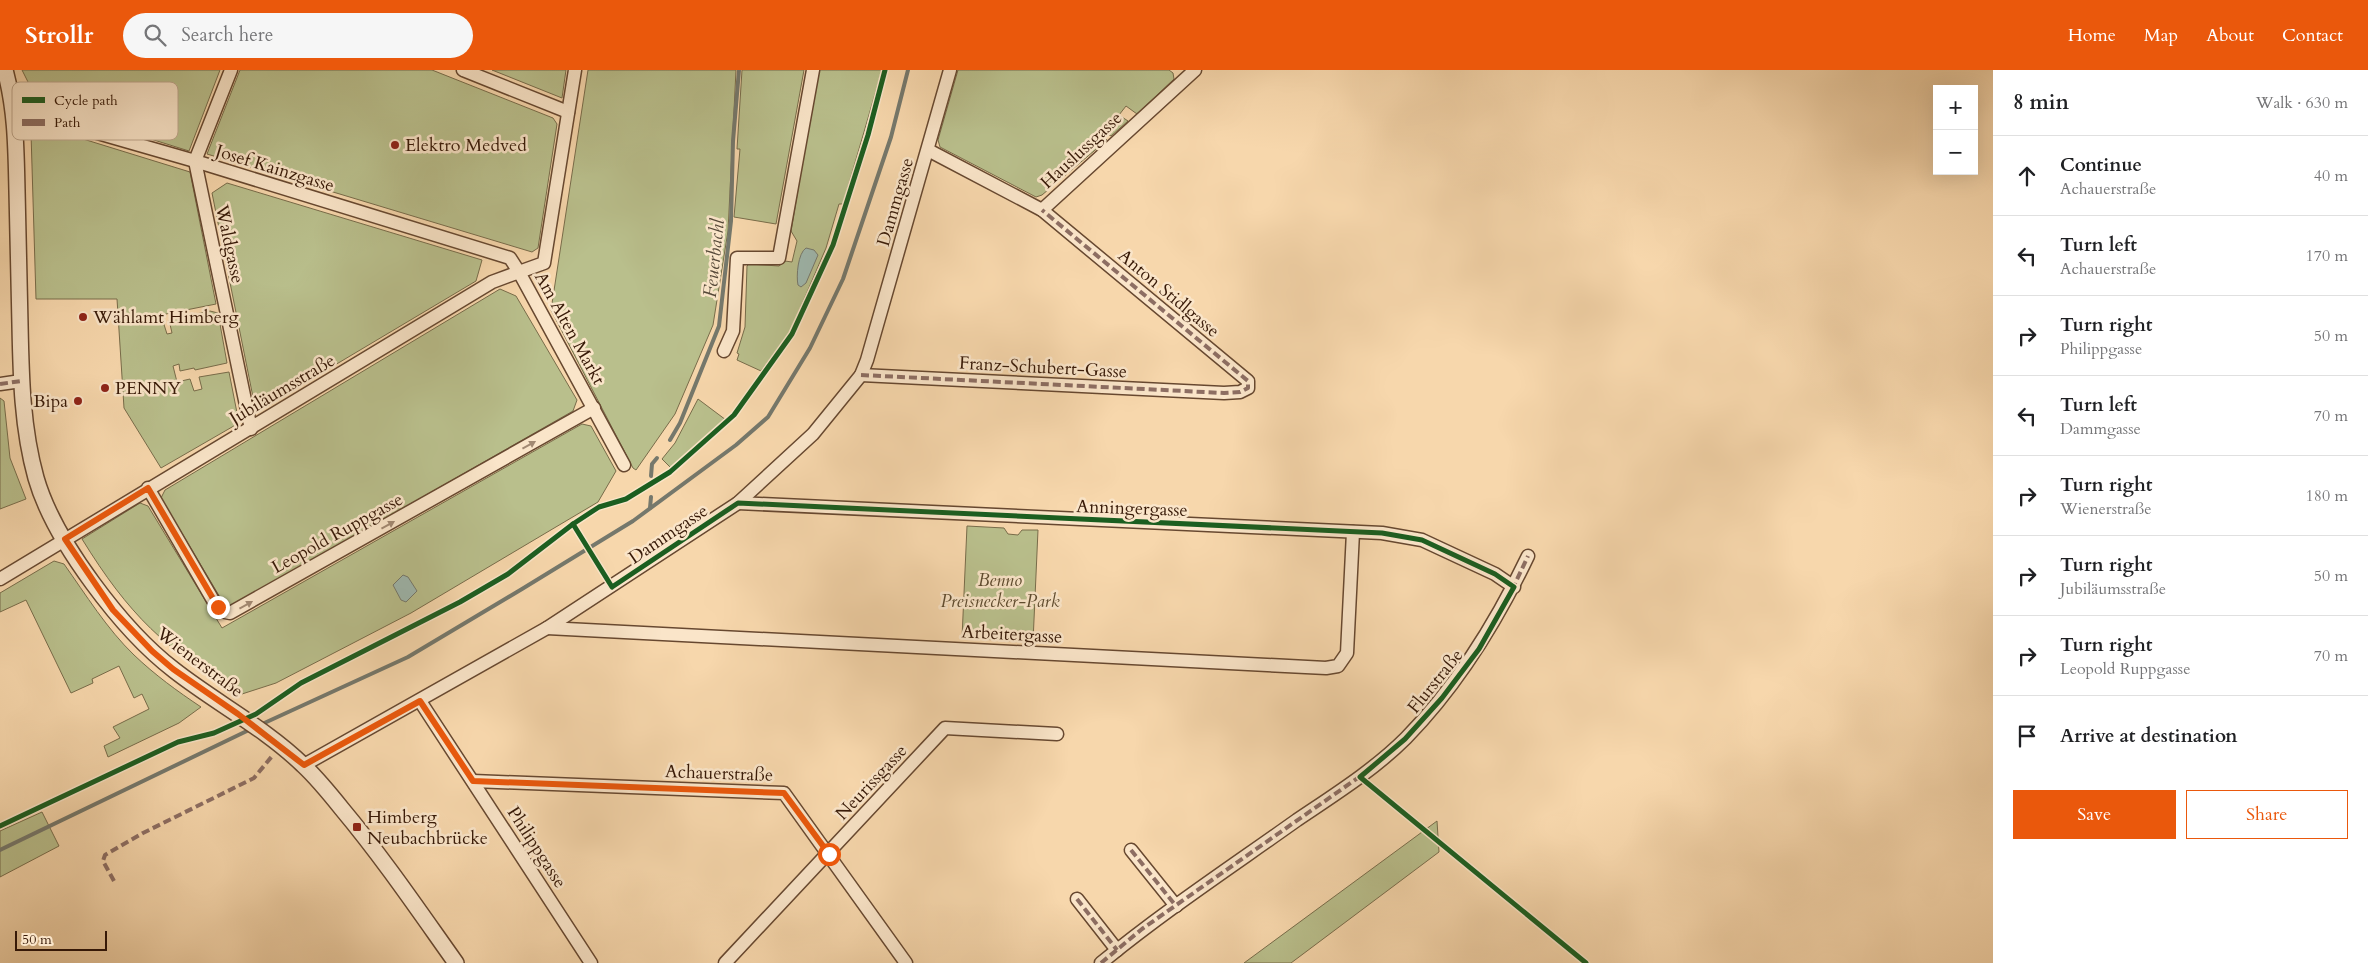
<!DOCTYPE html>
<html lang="en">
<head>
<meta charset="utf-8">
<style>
  body { margin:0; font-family:Cardo,serif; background:#f6f6f6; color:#202124 }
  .controls { position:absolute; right:15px; top:15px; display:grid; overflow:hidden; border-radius:0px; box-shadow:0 5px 20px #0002 }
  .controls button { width:45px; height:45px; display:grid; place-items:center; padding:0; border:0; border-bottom:1px solid #e0e0e0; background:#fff; color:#202124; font:25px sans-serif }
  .scale { position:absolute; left:15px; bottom:12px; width:92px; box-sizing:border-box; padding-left:5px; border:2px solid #371907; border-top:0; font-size:14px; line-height:18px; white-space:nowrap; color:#371907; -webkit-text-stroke:4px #fae5c9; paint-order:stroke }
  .stop { position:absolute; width:15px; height:15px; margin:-11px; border:4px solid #ea580c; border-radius:50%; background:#fff }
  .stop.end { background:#ea580c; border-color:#fff; box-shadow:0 1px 5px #0008 }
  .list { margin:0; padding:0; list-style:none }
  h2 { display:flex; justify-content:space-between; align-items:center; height:65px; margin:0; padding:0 20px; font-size:21px }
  h2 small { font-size:16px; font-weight:400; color:#757577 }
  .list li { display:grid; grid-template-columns:32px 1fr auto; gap:15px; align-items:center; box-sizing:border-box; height:80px; padding:0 20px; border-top:1px solid #e0e0e0 }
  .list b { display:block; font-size:19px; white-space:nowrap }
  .list p { margin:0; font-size:16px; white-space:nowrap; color:#757577 }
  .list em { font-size:16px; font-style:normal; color:#757577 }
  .actions { display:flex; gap:10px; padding:15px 20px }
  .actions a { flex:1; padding:11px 0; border:1px solid #ea580c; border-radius:0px; text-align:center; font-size:18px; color:#ea580c }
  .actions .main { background:#ea580c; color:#fff }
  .icon { flex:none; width:28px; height:28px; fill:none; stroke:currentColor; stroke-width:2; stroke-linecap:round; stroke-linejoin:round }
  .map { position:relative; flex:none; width:1993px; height:893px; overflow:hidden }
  header { display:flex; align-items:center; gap:30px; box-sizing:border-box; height:70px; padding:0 25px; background:#ea580c; color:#fff }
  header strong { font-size:24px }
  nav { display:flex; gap:28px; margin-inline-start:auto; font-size:18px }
  .search { width:350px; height:45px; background:#f6f6f6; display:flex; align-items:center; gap:12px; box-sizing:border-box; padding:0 18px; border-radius:28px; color:#757577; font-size:19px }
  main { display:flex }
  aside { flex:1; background:#fff }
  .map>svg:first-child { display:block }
  .green { fill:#b9bf8c; stroke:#786c4a }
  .water { fill:#9eb8af; stroke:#75786c }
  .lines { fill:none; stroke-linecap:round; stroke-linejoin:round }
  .stream { stroke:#75786c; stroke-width:4 }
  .minor-casing { stroke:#674830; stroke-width:15 }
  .tertiary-casing { stroke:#674830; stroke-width:18 }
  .minor { stroke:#fae5c9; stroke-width:12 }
  .tertiary { stroke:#fae5c9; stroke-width:15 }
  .quiet { stroke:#8d6e63; stroke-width:4; stroke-dasharray:8 4; stroke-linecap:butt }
  .cycleway-casing { stroke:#fae5c9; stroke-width:8 }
  .cycleway { stroke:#1b5e20; stroke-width:5 }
  .oneway { fill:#a28972 }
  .route { stroke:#ea580c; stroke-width:6 }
  .poi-dot { fill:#8f2418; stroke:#fae5c9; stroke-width:2 }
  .labels { text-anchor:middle; stroke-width:5; stroke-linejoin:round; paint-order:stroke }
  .poi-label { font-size:18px; fill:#371907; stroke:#fae5c9; text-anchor:start }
  .street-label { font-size:18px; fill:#371907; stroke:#fae5c9 }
  .park-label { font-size:18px; font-style:italic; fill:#5e4b2f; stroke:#fae5c9 }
  .water-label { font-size:19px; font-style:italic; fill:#564939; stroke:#fae5c9 }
  .key { fill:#fae5c9; stroke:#c0a88f; stroke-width:1 }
  .key-label { font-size:14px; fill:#371907 }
</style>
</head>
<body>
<header>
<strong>Strollr</strong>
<div class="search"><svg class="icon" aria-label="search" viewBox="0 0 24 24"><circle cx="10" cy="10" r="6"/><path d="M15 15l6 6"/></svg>Search here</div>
<nav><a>Home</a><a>Map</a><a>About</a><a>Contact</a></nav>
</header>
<main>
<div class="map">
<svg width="1993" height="893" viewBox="0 0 1993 893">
  <rect width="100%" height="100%" fill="#f7d7ac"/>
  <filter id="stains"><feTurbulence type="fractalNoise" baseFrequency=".004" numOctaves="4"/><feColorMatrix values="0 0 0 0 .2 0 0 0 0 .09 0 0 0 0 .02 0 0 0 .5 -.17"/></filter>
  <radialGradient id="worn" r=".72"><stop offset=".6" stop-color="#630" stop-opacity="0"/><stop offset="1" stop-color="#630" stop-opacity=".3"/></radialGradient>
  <g class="green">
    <polygon points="22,0 220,0 189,81 39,34"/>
    <polygon points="240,0 432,0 553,48 557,54 538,178 532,182 207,84"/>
    <polygon points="492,0 566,0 562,28"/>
    <polygon points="588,0 736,0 728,161 713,255 675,344 636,400 633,398 551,240"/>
    <polygon points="742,0 804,0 776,154 734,147 740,79 737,79"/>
    <polygon points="818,0 882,0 843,134 839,134 826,178 790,262 761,301 737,290 739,284 737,283 745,257 747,196 749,194 779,196 785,191 792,192 797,171 791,161"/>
    <polygon points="958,0 1169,0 1173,3 1174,9 1137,44 1126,36 1119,45 1128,51 1111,66 1106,63 1104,68 1107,70 1042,125 1036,127 940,77 938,70"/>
    <polygon points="41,56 190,102 216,234 161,245 167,264 172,263 169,250 210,241 218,243 227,293 195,300 194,298 180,301 179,294 173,296 177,312 190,309 194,321 202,319 199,307 229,302 239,353 161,398 124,338 117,229 36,229 31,63"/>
    <polygon points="227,113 482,190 476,211 256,342 212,123"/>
    <polygon points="500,219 516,226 577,330 573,341 232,536 224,534 161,428 165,420"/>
    <polygon points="0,328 4,331 10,388 26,429 0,439"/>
    <polygon points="698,329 726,350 671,398 662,389 675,373"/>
    <path d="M582,354L591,356L616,401L598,432L411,543L276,613L242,624C165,580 129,545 82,469L140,433L148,436L222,558Z"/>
    <polygon points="967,456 1004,458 1008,464 1018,465 1022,460 1038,460 1033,572 962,568"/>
    <path d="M54,491L64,494C86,525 107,559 134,585C155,605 177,621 201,637L179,653L108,687L104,676L120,668L113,657L149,639L142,624L134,628L119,596L92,609L93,613L71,623L26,530L0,542V523Z"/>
    <polygon points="42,742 59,776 0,807 0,761"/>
    <polygon points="1437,751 1439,782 1291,893 1244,893"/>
  </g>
  <g class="water">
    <path d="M806,178L814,180L818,185L806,213L801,217L798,215C796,206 798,183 806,178Z"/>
    <polygon points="403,505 408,507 417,521 406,532 401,530 393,515"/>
  </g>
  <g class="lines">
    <g class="stream">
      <polyline points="670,370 680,353 719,256 731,151 733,71 739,0"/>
      <polyline points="651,406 652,394 657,388"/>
      <polyline points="650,438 651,427"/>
      <polyline points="260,655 408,587 522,519 633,451 736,375 768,347 810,278 843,209 891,67 908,0"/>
      <polyline points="0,780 251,659"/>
    </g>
    <defs>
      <g id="minor">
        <polyline points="231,0 195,91 251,359"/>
        <polyline points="463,0 568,42"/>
        <polyline points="575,0 544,193 519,202 624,395"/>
        <polyline points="1042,140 1195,0"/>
        <polyline points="724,281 733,261 737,188 779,188 813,0"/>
        <polyline points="861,305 1224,323 1240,322 1248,318 1248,311 1042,140 928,80"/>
        <polyline points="0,314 21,311"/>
        <polyline points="148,418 217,537 220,541 230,543 594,338"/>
        <polyline points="738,433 1382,463 1422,470 1495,504 1514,517"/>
        <polyline points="0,509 492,212 519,202 510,188 195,91 14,39"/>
        <polyline points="547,558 1326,598 1338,596 1347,583 1353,462"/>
        <polyline points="420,631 591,893"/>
        <polyline points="304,695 547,558 738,433 813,364 861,305 867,290 950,0"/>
        <polyline points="473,711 784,723 906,893"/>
        <polyline points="1131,780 1176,836"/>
        <polyline points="1077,829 1117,880"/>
        <polyline points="725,893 945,658 1057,664"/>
        <path d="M1101,893C1163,842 1231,797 1297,750C1334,725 1374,700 1406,668C1458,615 1496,553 1528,486"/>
      </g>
      <path id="tertiary" d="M5,0C16,40 16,80 17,121C18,166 19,210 20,255C21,306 22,358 36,408C54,471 123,561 174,600C216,633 265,658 303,695C317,708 330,724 342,739C383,788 419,841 456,893"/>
    </defs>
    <use href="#minor" class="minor-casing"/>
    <use href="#tertiary" class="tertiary-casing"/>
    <use href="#minor" class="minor"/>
    <use href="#tertiary" class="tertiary"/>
    <g class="quiet">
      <polyline points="861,305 1224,323 1240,322 1248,318 1248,311 1042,140"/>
      <polyline points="0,314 21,311"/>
      <polyline points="1512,520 1528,486"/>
      <polyline points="1131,780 1176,836"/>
      <polyline points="114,811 103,791 105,785 143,763 254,708 273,685"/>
      <polyline points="1077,829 1117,880"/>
      <polyline points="1101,893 1142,859 1362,705"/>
    </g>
    <defs>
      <g id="cycleway">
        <polyline points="573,454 612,517 738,433 1382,463 1422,470 1495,504 1514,517 1479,579 1442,628 1405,669 1360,707 1586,893"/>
        <polyline points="0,756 178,672 214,663 256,644 301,613 460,532 508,504 573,454 599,437 626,429 670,402 734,345 792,264 833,175 868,65 885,0"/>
      </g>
    </defs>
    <use href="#cycleway" class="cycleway-casing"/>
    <use href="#cycleway" class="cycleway"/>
  </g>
  <defs><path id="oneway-solid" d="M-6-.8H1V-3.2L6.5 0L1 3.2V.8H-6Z" transform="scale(1.25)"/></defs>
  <g class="oneway">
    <use href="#oneway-solid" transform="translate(529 375) rotate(-29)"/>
    <use href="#oneway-solid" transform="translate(388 455) rotate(-29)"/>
    <use href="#oneway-solid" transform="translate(246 535) rotate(-29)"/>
  </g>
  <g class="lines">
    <polyline class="route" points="218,537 148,418 65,469 113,540 152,581 173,599 238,644 304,695 420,631 473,711 784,723 829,784"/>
  </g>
  <g class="poi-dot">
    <circle cx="395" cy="75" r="5"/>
    <circle cx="83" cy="247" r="5"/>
    <circle cx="105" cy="318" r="5"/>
    <circle cx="78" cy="331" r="5"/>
    <rect x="352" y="752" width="10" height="10" rx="2.5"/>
  </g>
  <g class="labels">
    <g class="poi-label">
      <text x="405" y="81">Elektro Medved</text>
      <text x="93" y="253">Wählamt Himberg</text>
      <text x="115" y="324">PENNY</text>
      <text x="68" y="337" text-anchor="end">Bipa</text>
      <text x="367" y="753">Himberg<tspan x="367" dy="21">Neubachbrücke</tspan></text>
    </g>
    <g class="street-label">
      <text transform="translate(1081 80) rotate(-43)" y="6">Hauslussgasse</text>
      <text transform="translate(275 98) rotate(17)" y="6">Josef Kainzgasse</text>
      <text transform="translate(895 132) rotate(-74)" y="6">Dammgasse</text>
      <text transform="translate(230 174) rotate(78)" y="6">Waldgasse</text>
      <text transform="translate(1169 223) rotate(40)" y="6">Anton Stidlgasse</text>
      <text transform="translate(570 258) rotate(61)" y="6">Am Alten Markt</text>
      <text transform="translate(1043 297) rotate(3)" y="6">Franz-Schubert-Gasse</text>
      <text transform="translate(282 319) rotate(-31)" y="6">Jubiläumsstraße</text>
      <text transform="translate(1132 438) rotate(2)" y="6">Anningergasse</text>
      <text transform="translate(337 463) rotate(-29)" y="6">Leopold Ruppgasse</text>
      <text transform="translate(668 464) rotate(-34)" y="6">Dammgasse</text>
      <text transform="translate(1012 564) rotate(3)" y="6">Arbeitergasse</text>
      <text transform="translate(200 592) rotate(37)" y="6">Wienerstraße</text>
      <text transform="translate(1435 611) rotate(-51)" y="6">Flurstraße</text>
      <text transform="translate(719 703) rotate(2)" y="6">Achauerstraße</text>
      <text transform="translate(871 712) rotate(-47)" y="6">Neurissgasse</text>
      <text transform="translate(537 777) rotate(57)" y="6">Philippgasse</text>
    </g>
    <g class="park-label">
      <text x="1000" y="516">Benno<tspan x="1000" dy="21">Preisnecker-Park</tspan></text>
    </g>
    <g class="water-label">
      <text transform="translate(713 188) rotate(-84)" y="7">Feuerbachl</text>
    </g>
  </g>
  <rect x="12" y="12" width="166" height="58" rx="8" class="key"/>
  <rect x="22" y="27" width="23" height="6" fill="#1b5e20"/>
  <rect x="22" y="49" width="23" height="7" fill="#8d6e63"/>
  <g class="key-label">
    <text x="54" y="35">Cycle path</text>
    <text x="54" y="57">Path</text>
  </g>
  <rect width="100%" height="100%" filter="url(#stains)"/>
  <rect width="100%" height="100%" fill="url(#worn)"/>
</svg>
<div class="controls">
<button>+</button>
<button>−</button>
</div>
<div class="scale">50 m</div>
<div class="stop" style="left:829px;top:784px"></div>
<div class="stop end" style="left:218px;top:537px"></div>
</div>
<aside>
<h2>8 min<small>Walk · 630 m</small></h2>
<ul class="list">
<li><svg class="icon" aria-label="ahead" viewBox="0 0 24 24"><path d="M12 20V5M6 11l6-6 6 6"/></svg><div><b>Continue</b><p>Achauerstraße</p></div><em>40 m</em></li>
<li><svg class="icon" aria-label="left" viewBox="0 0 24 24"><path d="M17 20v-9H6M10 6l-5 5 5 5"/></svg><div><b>Turn left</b><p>Achauerstraße</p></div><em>170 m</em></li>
<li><svg class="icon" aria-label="right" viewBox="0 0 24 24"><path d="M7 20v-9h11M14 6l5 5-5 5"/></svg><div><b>Turn right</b><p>Philippgasse</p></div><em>50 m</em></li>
<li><svg class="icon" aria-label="left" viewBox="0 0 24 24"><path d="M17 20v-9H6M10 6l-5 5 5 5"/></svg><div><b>Turn left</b><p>Dammgasse</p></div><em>70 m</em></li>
<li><svg class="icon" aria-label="right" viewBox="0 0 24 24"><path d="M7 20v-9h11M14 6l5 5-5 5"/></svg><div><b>Turn right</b><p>Wienerstraße</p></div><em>180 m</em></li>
<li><svg class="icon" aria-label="right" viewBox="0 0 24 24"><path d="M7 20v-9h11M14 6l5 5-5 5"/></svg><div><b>Turn right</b><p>Jubiläumsstraße</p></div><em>50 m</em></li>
<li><svg class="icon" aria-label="right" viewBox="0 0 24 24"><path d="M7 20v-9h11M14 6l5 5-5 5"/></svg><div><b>Turn right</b><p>Leopold Ruppgasse</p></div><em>70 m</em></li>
<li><svg class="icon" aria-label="arrive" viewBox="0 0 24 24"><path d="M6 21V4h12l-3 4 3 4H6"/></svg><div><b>Arrive at destination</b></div></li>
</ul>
<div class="actions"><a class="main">Save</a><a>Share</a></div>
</aside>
</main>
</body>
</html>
